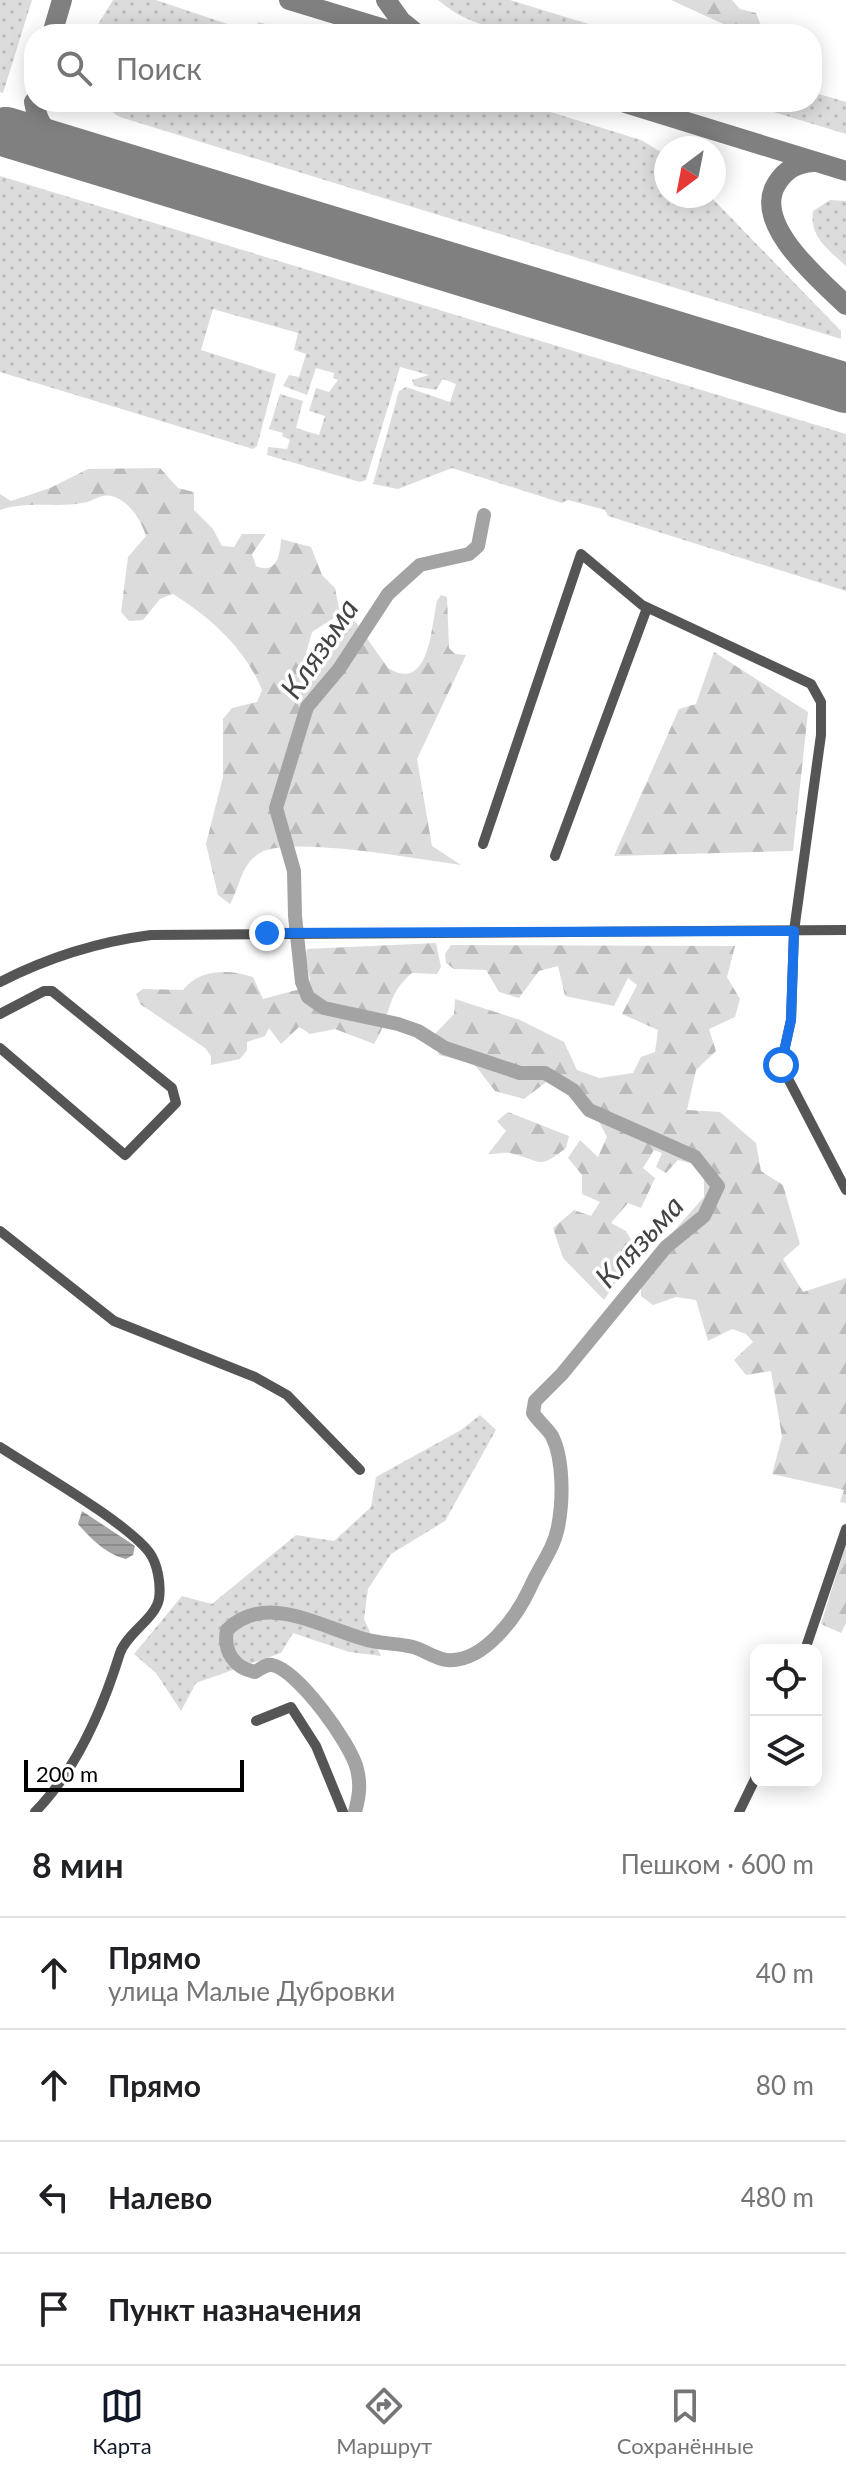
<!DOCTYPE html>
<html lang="ru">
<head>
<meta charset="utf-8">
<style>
  body { margin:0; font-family:Lato,sans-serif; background:#f6f6f6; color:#202124 }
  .controls { position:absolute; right:24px; bottom:24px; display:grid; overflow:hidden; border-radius:16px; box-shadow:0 4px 20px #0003 }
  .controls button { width:72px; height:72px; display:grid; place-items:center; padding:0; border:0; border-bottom:2px solid #e0e0e0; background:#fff; color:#202124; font:40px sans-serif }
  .compass { position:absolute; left:654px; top:136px; width:72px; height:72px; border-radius:50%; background:#fff; box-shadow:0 4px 20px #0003; rotate:212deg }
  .scale { position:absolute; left:24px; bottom:20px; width:220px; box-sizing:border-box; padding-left:8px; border:4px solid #000; border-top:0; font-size:22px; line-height:28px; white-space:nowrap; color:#000; -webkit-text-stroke:6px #fff; paint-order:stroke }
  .stop { position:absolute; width:24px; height:24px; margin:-18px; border:6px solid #1a73e8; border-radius:50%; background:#fff }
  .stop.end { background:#1a73e8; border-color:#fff; box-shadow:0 2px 8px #0008 }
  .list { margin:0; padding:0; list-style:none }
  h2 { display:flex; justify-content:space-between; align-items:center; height:104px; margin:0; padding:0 32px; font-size:34px }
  h2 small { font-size:26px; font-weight:400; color:#757577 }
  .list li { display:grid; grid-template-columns:52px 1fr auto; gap:24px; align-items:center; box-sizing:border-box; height:112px; padding:0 32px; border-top:2px solid #e0e0e0 }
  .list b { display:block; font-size:30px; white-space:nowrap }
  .list p { margin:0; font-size:26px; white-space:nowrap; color:#757577 }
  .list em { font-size:26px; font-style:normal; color:#757577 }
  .icon { flex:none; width:44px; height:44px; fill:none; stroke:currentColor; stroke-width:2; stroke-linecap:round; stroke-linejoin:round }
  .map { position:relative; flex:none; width:846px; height:1812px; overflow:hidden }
  .search { position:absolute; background:#fff; box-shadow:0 4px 20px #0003; left:24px; right:24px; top:24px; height:88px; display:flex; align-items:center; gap:20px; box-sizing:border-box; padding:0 28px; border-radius:32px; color:#757577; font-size:30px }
  .sheet { height:552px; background:#fff }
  nav { display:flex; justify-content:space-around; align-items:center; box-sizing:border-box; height:112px; border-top:2px solid #e0e0e0; background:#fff; font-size:22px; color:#757577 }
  nav a { display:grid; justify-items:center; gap:4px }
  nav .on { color:#111827 }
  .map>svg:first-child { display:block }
  .grass { fill:url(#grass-dots) }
  .forest { fill:url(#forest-firs) }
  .water { fill:url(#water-rules) }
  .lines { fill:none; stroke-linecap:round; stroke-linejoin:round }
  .river { stroke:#a3a3a3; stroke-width:14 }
  .taxiway { stroke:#808080; stroke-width:20 }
  .runway { stroke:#808080; stroke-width:50 }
  .minor { stroke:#555; stroke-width:10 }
  .route { stroke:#1a73e8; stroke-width:10 }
  .labels { text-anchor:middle; stroke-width:7; stroke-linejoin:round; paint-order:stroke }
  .water-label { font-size:30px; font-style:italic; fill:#444; stroke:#fff }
</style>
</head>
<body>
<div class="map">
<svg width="846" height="1812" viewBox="0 0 846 1812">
  <defs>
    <pattern id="grass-dots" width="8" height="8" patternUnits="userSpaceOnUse" patternTransform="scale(2)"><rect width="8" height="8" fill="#dcdcdc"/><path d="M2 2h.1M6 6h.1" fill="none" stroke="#bbb" stroke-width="1.8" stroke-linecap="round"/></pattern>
    <pattern id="forest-firs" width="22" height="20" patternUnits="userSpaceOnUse" patternTransform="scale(2)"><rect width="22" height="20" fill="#dcdcdc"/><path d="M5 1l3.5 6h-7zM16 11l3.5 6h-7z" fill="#bbb"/></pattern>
    <pattern id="water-rules" width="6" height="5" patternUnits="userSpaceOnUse" patternTransform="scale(2)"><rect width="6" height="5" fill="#a3a3a3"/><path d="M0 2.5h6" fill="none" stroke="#8b8b8b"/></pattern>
  </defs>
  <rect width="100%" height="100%" fill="#fff"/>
  <g class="grass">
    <polygon points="0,0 32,0 3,93 0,92"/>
    <polygon points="113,0 156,0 248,31 259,22 298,34 92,34"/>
    <path d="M438,0H510L621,34C561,34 487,43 438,0Z"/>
    <polygon points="812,92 846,102 846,134 741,102 812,102"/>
    <polygon points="97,102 518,102 641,140 666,155 666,196 710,196 841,331 841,339 120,117"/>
    <polygon points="0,176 846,434 846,591 608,516 605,510 568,500 562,503 452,468 398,489 373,484 399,391 406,387 450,402 456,384 443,379 436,390 414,386 412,380 429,375 400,367 366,480 360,482 267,455 268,447 287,449 290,440 282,436 283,433 269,429 280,394 303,401 296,428 319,435 325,416 309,411 316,388 329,392 338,380 333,378 334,373 316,368 307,395 283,386 289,375 299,377 306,354 294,350 298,333 213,309 201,350 276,374 257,446 253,449 0,372"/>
    <path d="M830,200L846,201V266C829,250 809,237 813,211Z"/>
    <polygon points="480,1415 496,1430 445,1521 391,1554 368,1589 364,1619 381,1656 349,1652 293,1633 281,1653 196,1683 181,1711 156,1673 134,1654 182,1596 212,1604 296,1535 334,1541 371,1507 376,1477 461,1430"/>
  </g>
  <g class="forest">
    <polygon points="671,0 732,0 740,9 756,13 762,28 756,34 745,34"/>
    <path d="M160,468L178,488L194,492V510L213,529L222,546L234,547L242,534H266L252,554L256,566C277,575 280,555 281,539L311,547L322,575L335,588L340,614L312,632L306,653L310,659L315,661L327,652L352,617L388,668C430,694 431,626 437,601L441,595L447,597L449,648L455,654L466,655L417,759L432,846L461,865C421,860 290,835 260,853C240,865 241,885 230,904L218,895L206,844L223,777V719L232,708L257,702L262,690C245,648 210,617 173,594L160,599L143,620L129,621L121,612L128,557L146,536C141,520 129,500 111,496C102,494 95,500 87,502C58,509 29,500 0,510V494L11,501L50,488L88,469Z"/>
    <polygon points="714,652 808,712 793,851 614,856 679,709 696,704"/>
    <path d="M436,943L441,967L437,974L412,973C385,996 392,1015 374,1044L335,1029L310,1034L299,1027L281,1044L269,1028L265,1036L247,1042V1050L240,1059L211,1065V1056L205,1048L140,1004L136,994L143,989L183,990C199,969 229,969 253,977L263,999L304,988L310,979L305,958L307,949Z"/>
    <polygon points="451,945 735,946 727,977 740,999 735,1017 709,1029 716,1051 696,1070 687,1110 720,1112 756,1143 761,1171 783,1185 800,1244 783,1259 803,1292 846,1278 846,1503 840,1502 844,1490 772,1474 782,1437 771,1371 746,1375 734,1360 753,1342 746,1334 732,1329 708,1341 696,1300 676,1297 653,1305 641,1296 640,1269 704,1197 704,1176 691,1163 678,1160 666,1173 656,1167 662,1153 654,1150 643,1168 655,1178 641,1208 628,1203 611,1223 626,1231 637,1250 604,1300 563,1258 553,1228 574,1210 591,1216 600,1202 582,1194 582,1175 568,1158 580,1140 598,1157 607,1137 588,1101 549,1080 524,1099 495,1091 474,1064 439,1055 434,1035 454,1014 455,999 520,1020 564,1042 577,1070 599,1078 633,1073 641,1057 655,1052 658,1030 622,1014 637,985 628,978 614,1006 565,996 558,966 539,971 519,998 499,992 486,970 454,969 446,963 445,954"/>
    <path d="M508,1112L569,1136L566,1148C539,1169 543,1162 514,1154C507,1151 496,1154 488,1154L506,1131L497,1121Z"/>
    <polygon points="846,1544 846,1623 841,1633 821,1624"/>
  </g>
  <path class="water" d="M82,1511L135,1546L133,1555L126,1559C107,1555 90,1538 78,1524Z"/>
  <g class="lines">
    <path class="river" d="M355,1812C359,1797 361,1785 357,1769C351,1744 298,1670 272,1665C265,1664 261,1669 255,1672C234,1668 223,1651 227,1630C265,1591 323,1628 364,1639C380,1644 397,1643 413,1647C424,1650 435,1659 447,1660C484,1663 517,1616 530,1588C539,1567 554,1549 558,1527C563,1502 564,1460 552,1436C547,1428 538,1421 533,1413L535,1401L562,1374L666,1247L704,1216L718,1186L695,1157L589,1110L573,1090L545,1073H520L445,1048L418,1031L398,1024L324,1008L308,997L302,982L295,916L294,871L276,808L307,707L339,669L388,594L420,565L469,554L478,546L484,515"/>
    <g class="taxiway">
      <polyline points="289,0 401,34"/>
      <polyline points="386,0 401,21 417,34"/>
      <polyline points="52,34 62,0"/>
      <path d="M34,102C38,128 53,142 76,153"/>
      <polyline points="622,102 846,171"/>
      <path d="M813,162C797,163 786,169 777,183C751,223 819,279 846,305"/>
    </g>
    <polyline class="runway" points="6,132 846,388"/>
    <g class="minor">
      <polyline points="483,844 581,554 642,605 811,684 821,702 821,735 794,931 791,1020 781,1065 846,1190"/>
      <polyline points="555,856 647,608"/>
      <path d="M0,982C49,957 96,942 151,935L846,930"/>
      <polyline points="0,1014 44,991 52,991 172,1088 176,1103 125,1155 0,1048"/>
      <polyline points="0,1231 114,1321 255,1377 287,1395 360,1470"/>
      <path d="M0,1447C35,1470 126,1522 149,1552C158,1564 161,1585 159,1599C155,1619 127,1633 120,1653C103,1708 76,1770 35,1812"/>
      <polyline points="805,1650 846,1529"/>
      <polyline points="256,1721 291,1707 316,1746 343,1812"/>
      <polyline points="739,1812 756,1777"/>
    </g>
  </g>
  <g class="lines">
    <polyline class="route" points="267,933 794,931 791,1020 781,1065"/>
  </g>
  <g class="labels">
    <g class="water-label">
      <text transform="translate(320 649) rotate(-56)" y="10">Клязьма</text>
      <text transform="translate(640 1242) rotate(-47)" y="10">Клязьма</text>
    </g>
  </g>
</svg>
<div class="controls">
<button><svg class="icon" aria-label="locate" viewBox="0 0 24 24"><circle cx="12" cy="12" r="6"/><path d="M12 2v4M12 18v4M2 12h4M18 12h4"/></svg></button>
<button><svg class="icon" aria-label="layers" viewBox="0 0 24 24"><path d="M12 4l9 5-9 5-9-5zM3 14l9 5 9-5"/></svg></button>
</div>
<svg class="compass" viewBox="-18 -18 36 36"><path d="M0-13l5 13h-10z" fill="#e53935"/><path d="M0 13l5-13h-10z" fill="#757577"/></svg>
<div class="scale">200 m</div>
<div class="stop" style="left:781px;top:1065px"></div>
<div class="stop end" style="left:267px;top:933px"></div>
<div class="search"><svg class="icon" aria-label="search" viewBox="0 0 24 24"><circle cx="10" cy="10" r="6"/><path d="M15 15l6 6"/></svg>Поиск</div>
</div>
<section class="sheet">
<h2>8 мин<small>Пешком · 600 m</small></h2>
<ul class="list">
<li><svg class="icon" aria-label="ahead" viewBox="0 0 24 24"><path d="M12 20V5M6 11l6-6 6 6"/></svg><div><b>Прямо</b><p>улица Малые Дубровки</p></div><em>40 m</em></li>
<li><svg class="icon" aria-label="ahead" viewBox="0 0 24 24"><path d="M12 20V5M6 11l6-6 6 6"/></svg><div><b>Прямо</b></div><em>80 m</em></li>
<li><svg class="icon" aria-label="left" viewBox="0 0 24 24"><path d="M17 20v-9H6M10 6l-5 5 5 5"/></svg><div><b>Налево</b></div><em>480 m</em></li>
<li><svg class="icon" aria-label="arrive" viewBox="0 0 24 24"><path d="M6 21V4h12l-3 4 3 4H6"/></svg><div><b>Пункт назначения</b></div></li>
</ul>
</section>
<nav>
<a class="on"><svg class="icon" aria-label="map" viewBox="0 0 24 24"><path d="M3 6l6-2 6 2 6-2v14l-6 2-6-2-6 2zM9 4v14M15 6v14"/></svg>Карта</a>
<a><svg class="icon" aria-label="directions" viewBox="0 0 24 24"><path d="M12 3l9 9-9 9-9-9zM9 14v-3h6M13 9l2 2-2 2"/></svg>Маршрут</a>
<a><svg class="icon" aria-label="saved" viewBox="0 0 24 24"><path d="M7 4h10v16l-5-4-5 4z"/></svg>Сохранённые</a>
</nav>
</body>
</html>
